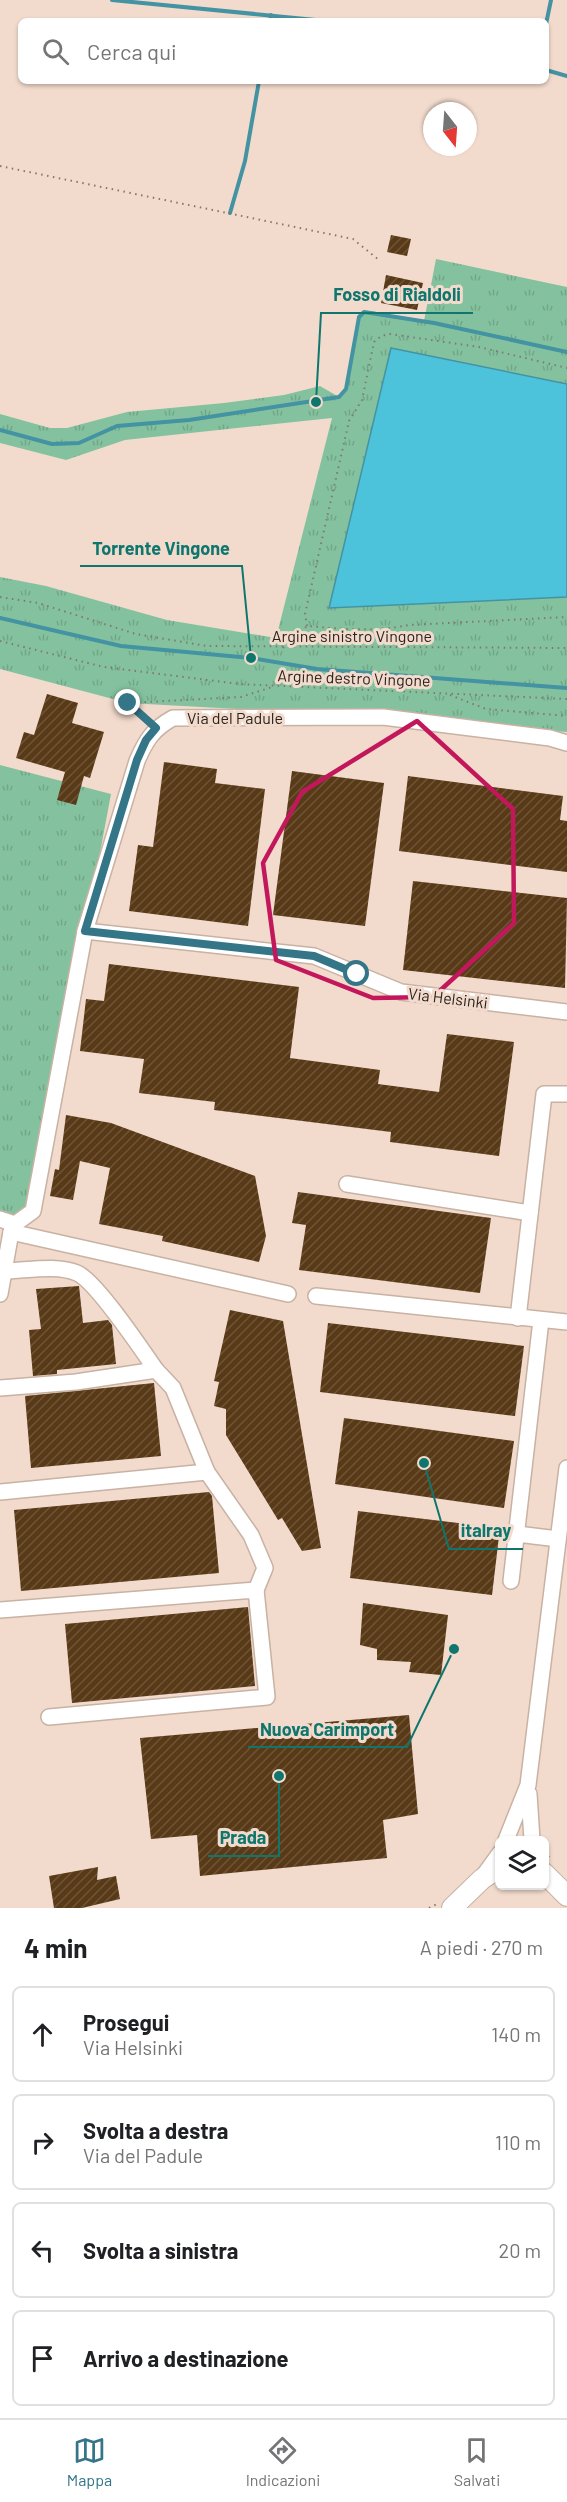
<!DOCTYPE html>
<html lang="it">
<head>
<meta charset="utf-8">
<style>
  body { margin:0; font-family:Barlow,sans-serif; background:#f2f2f2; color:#202124 }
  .controls { position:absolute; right:18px; bottom:18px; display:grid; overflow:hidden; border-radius:9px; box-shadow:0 2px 4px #0004 }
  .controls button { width:54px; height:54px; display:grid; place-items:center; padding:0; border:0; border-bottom:2px solid #e0e0e0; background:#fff; color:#202124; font:30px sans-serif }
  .compass { position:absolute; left:423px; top:102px; width:54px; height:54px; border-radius:50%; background:#fff; box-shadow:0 2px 4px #0004; rotate:163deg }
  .stop { position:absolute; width:18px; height:18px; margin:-14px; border:4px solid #347688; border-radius:50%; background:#fff }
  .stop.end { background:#347688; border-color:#fff; box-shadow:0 2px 6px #0008 }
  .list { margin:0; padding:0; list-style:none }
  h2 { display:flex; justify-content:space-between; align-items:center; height:78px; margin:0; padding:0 24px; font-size:26px }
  h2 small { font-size:20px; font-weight:400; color:#757577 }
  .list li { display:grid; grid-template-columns:39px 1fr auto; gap:18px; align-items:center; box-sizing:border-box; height:96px; margin:0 12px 12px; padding:0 12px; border:2px solid #e0e0e0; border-radius:9px }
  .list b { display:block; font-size:22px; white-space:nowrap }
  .list p { margin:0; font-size:20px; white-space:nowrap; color:#757577 }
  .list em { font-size:20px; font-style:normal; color:#757577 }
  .icon { flex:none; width:33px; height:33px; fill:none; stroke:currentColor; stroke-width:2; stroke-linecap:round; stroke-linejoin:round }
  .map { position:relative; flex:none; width:567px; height:1908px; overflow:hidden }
  .search { position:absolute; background:#fff; box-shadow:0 2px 4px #0004; left:18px; right:18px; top:18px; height:66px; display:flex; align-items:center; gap:15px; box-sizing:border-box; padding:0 21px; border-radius:9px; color:#757577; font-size:22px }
  .sheet { height:510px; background:#fff }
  nav { display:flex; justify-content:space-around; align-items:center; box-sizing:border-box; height:84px; border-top:2px solid #e0e0e0; background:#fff; font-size:16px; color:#757577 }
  nav a { display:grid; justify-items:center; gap:3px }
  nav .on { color:#347688 }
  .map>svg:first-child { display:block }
  .grass { fill:url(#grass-tufts) }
  .water { fill:#4dc3db; stroke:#4393a2; stroke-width:1.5 }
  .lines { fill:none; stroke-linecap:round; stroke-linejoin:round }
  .stream { stroke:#4393a2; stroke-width:4 }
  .building { fill:url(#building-hatch) }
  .minor-casing { stroke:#c8b2a4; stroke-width:18 }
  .major-casing { stroke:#c8b2a4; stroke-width:22 }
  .path { stroke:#85766d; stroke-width:2; stroke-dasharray:1.5 4.5; stroke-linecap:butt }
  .minor { stroke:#fff; stroke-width:15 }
  .major { stroke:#fff; stroke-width:20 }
  .route { stroke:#347688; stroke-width:8 }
  .marked { fill:none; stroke:#c2185b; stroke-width:4.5; stroke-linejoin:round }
  .labels { text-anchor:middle; stroke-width:6; stroke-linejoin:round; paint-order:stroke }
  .street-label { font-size:16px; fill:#2b231e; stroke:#f2dbcd }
  .leader { fill:none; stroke:#0f766e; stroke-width:2 }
  .callout-dot { fill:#0f766e; stroke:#f2dbcd; stroke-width:2 }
  .callout-label { font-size:18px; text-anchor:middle; font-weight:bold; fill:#0f766e; stroke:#f2dbcd; stroke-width:6; stroke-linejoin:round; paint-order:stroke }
</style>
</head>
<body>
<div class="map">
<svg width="567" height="1908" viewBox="0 0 567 1908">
  <defs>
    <pattern id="grass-tufts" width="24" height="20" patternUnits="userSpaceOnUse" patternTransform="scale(1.5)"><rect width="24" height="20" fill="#84c29f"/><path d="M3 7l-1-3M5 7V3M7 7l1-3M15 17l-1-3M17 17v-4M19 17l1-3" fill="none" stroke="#72a688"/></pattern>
    <pattern id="building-hatch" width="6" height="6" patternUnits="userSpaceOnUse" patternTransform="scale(1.5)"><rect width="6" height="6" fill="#593a17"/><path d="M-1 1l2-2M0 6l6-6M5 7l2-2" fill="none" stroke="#6d5438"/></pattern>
  </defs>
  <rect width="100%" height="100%" fill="#f2dbcd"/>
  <g class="grass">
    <polygon points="436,259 567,287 567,384 391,348 329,608 567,597 567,732 383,717 128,703 0,669 0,577 46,586 167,620 276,638 332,418 125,440 66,460 0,443 0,414 50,428 67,428 127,412 224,403 284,395 320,386 339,397 346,389 359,317 364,312 371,311 424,321"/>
    <polygon points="0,765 111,794 33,1211 15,1224 0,1219"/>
  </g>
  <polygon class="water" points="391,348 567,384 567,597 329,608"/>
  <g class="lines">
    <g class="stream">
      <polyline points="112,0 326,21"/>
      <polyline points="270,21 271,15"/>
      <polyline points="546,24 551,0"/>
      <polyline points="546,70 567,76"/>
      <polyline points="230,213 245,161 259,81"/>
      <polyline points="0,430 52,444 79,443 117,426 189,420 339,397 346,389 359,317 364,312 434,323 567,352"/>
      <polyline points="0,618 121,646 251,658 317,669 567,688"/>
    </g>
  </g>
  <g class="building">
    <polygon points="391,235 411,239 407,256 387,252"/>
    <polygon points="386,275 423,283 417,310 381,303"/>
    <polygon points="47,694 78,703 72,723 104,732 90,778 84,776 76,805 57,800 65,772 16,758 24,732 34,735"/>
    <polygon points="164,762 217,769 215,783 265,789 248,926 129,911 138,845 153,847"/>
    <polygon points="292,771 384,783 365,926 273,915"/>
    <polygon points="408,776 563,796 560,820 567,821 567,872 399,851"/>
    <polygon points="413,881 567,898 565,988 403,970"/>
    <polygon points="109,964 299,987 290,1058 380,1070 378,1084 439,1092 447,1034 514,1042 499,1156 390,1142 391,1132 214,1110 215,1102 139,1093 144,1059 80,1051 86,999 104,1001"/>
    <polygon points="66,1115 111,1123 255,1176 266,1236 259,1262 162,1241 163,1236 99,1224 110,1168 80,1161 73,1200 50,1196 55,1169 59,1170"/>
    <polygon points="298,1192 491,1218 480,1293 299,1270 306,1225 292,1223"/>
    <polygon points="79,1286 83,1323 108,1320 112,1325 116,1364 57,1370 57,1374 33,1376 29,1330 41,1329 36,1289"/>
    <polygon points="230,1310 283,1321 321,1548 302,1551 282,1518 278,1520 226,1435 226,1409 214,1406 219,1382 214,1381"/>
    <polygon points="328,1323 524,1346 515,1416 320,1392"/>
    <polygon points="154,1383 161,1456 31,1468 25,1396"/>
    <polygon points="344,1418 514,1441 504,1508 335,1484"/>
    <polygon points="209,1492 212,1496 219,1573 21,1591 14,1510"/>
    <polygon points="358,1511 500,1528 492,1595 350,1578"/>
    <polygon points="363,1603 448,1615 441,1675 409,1672 411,1662 377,1660 377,1649 360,1645"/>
    <polygon points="248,1607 255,1686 72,1703 65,1624"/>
    <polygon points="409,1715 418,1814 383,1820 387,1858 200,1876 197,1835 151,1839 140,1738"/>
    <polygon points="98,1867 97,1880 116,1876 120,1899 82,1908 54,1908 49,1876"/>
  </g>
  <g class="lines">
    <defs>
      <g id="minor">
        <polyline points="85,931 314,956 401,992 567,1012"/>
        <polyline points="347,1184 530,1213"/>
        <polyline points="0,1219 15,1224"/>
        <polyline points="11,1232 288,1294"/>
        <path d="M3,1271C25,1271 56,1264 77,1273C96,1281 142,1350 156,1370"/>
        <path d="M0,1294L11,1232L15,1224L33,1211L85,931L137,761C146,740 153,729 173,718L383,717L550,738L567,743"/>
        <polyline points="316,1296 567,1322"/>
        <polyline points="518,1318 544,1094 567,1094"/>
        <polyline points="0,1388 76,1382 156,1370 173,1388 207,1472"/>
        <polyline points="0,1492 207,1472 251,1535 265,1568 256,1590"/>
        <polyline points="517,1534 558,1539"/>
        <polyline points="511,1581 541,1320"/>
        <polyline points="0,1610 256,1590 267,1697 49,1717"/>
        <polyline points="529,1794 532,1840"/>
        <polyline points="506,1840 528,1785 567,1468"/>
        <polyline points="484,1875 500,1853"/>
      </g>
      <g id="major">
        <polyline points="544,1873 567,1896"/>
        <polyline points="452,1908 482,1879 500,1867"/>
      </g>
    </defs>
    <use href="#minor" class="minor-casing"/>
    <use href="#major" class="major-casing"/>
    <g class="path">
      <polyline points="0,166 353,239 379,260"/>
      <polyline points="0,597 38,603 136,634 207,646 567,648"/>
      <polyline points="307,626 305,614 349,421 362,400 374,342 381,336 390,334 479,347 567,368"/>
      <polyline points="0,641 104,667 239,684 567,699"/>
      <path d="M283,648L307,626C341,629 375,632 409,625L567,617"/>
      <polyline points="450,695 486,709 567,716"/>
      <polyline points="147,720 128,703 241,697 272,687"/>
      <polyline points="544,1845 549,1857"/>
      <polyline points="429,1908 437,1904"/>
    </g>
    <use href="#minor" class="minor"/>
    <use href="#major" class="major"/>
  </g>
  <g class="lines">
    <polyline class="route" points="128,703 156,728 146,740 137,760 85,931 314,956 357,974"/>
  </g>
  <path class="marked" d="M417,721L513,809L514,923L433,997L373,998L276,960L263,863L302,792Z"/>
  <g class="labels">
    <g class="street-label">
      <text x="352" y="642">Argine sinistro Vingone</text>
      <text transform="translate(354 678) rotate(2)" y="6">Argine destro Vingone</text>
      <text x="235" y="724">Via del Padule</text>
      <text transform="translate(448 998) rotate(7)" y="6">Via Helsinki</text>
    </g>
  </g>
  <path class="leader" d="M316 402L321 313H473M251 658L242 566H80M424 1463L449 1549H523M454 1649L407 1747H248M279 1776L279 1856H208"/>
  <g class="callout-dot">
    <circle cx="316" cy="402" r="6"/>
    <circle cx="251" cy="658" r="6"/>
    <circle cx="424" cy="1463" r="6"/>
    <circle cx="454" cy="1649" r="6"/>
    <circle cx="279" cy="1776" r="6"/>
  </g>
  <g class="callout-label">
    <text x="397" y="301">Fosso di Rialdoli</text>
    <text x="161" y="555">Torrente Vingone</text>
    <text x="486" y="1537">italray</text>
    <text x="327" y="1736">Nuova Carimport</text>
    <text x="243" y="1844">Prada</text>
  </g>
</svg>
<div class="controls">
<button><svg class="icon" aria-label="layers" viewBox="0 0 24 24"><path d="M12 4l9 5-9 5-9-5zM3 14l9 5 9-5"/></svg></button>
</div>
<svg class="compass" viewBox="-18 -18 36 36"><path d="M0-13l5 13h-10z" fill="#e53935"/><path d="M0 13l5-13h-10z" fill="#757577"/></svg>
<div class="stop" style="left:357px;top:974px"></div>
<div class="stop end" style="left:128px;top:703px"></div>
<div class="search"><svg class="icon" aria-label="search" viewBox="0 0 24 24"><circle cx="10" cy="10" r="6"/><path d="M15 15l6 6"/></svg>Cerca qui</div>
</div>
<section class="sheet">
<h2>4 min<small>A piedi · 270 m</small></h2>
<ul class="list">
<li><svg class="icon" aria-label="ahead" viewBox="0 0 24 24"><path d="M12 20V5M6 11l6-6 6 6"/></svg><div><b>Prosegui</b><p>Via Helsinki</p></div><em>140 m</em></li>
<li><svg class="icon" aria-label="right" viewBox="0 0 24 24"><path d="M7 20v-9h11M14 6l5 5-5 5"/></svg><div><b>Svolta a destra</b><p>Via del Padule</p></div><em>110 m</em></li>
<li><svg class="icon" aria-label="left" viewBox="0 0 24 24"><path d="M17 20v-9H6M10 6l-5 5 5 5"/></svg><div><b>Svolta a sinistra</b></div><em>20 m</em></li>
<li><svg class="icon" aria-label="arrive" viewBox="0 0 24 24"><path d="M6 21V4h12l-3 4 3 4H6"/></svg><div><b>Arrivo a destinazione</b></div></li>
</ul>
</section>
<nav>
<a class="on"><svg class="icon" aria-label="map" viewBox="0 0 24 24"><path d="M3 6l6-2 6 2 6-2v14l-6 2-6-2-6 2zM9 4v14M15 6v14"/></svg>Mappa</a>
<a><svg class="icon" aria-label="directions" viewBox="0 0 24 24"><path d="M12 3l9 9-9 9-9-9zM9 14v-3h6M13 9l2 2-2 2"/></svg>Indicazioni</a>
<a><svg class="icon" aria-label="saved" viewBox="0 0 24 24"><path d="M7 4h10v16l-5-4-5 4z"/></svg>Salvati</a>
</nav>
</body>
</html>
